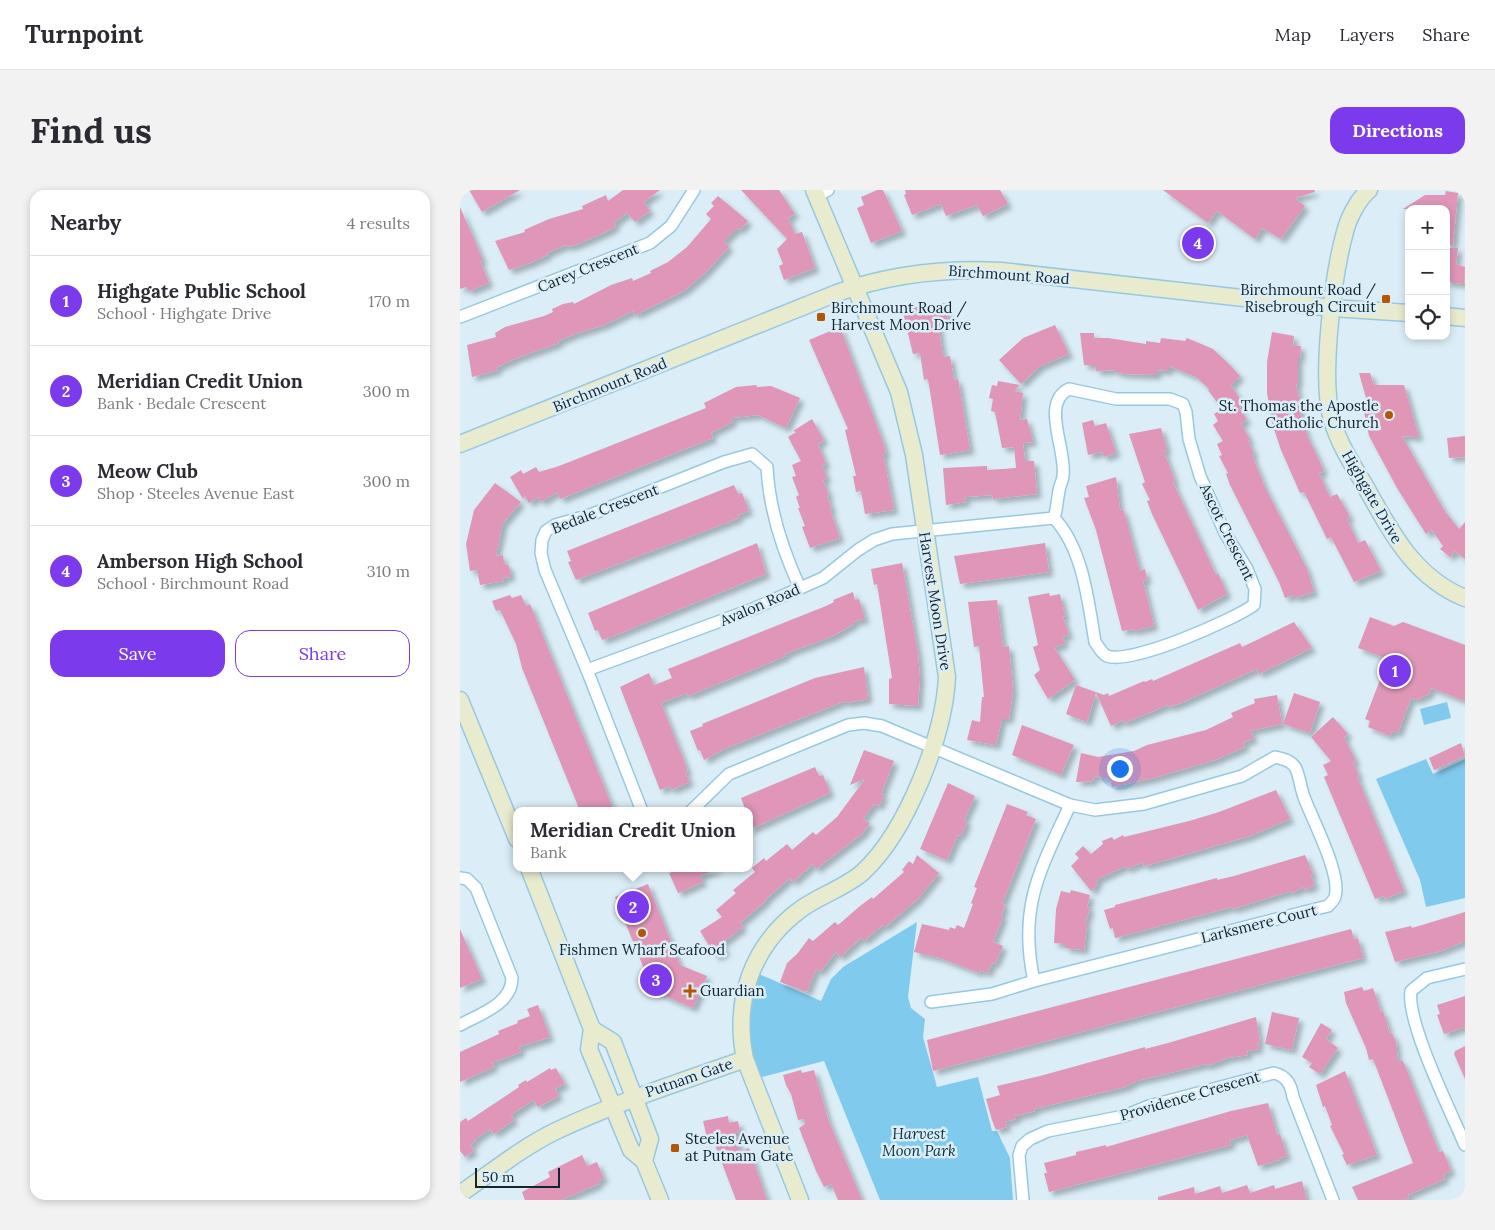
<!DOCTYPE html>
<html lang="en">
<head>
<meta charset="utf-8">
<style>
  body { margin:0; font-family:Lora,serif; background:#f2f2f3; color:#2b2b33 }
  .controls { position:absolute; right:15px; top:15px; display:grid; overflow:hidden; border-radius:10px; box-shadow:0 2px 8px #0003 }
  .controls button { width:45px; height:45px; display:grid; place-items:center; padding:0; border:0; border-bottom:1px solid #e1e1e2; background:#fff; color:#2b2b33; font:25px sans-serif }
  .scale { position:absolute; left:15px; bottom:12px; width:85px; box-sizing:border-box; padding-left:5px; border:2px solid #12262f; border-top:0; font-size:14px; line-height:18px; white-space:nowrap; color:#12262f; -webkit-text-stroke:4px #dbeef8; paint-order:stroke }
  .you { position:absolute; left:659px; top:578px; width:18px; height:18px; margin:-12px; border:4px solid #fff; border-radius:50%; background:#1a73e8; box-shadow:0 0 0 8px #1a73e833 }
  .badge { display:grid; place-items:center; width:32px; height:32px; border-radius:50%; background:#7c3aed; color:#fff; font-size:16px; font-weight:700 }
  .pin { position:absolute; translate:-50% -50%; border:2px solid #fff; box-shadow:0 1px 5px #0006 }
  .popup { position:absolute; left:53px; top:617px; width:240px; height:65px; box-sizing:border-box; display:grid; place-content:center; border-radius:10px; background:#fff; filter:drop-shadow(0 1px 4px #0005); font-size:16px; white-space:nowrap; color:#7c7c81 }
  .popup b { font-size:19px; color:#2b2b33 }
  .popup::after { content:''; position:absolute; left:50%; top:100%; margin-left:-10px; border:10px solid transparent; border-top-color:#fff }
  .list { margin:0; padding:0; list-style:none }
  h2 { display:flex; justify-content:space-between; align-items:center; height:65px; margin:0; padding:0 20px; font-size:21px }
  h2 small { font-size:16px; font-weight:400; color:#7c7c81 }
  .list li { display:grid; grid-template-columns:32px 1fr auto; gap:15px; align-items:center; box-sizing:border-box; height:90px; padding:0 20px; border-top:1px solid #e1e1e2 }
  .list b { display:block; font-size:19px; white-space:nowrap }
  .list p { margin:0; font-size:16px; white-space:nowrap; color:#7c7c81 }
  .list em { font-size:16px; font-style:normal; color:#7c7c81 }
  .actions { display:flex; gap:10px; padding:15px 20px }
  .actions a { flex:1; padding:11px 0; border:1px solid #7c3aed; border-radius:15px; text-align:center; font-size:18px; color:#7c3aed }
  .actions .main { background:#7c3aed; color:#fff }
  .icon { flex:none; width:28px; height:28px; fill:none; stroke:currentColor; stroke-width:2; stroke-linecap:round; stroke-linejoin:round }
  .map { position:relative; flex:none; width:1005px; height:1010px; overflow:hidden; border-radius:15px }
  header { display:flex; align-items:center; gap:30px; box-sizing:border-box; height:70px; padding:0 25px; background:#fff; border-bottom:1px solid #e1e1e2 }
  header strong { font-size:24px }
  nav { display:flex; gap:28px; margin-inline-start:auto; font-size:18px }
  .intro { display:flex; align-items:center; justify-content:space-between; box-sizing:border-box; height:120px; padding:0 30px }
  h1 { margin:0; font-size:35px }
  .button { padding:12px 22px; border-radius:15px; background:#7c3aed; color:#fff; font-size:18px; font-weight:700 }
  main { display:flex; gap:30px; padding:0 30px }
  aside { flex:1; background:#fff; border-radius:15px; box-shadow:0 2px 8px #0003 }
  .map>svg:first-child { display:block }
  .green { fill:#80caee }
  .building { fill:#df96b7; filter:url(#shadow) }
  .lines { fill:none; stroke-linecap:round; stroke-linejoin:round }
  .street-casing { stroke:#98c8e0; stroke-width:14 }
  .secondary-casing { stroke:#98c8e0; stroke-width:19 }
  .street { stroke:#fff; stroke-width:11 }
  .secondary { stroke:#e9ebcf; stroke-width:16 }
  .poi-dot { fill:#b45606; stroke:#dbeef8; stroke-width:2 }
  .labels { text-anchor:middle; stroke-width:5; stroke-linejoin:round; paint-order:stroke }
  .street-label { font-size:15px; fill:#12262f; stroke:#dbeef8 }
  .poi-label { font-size:15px; fill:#12262f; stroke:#dbeef8; text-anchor:start }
  .park-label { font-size:15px; font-style:italic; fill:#093040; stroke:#dbeef8 }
</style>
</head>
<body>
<header>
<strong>Turnpoint</strong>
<nav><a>Map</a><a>Layers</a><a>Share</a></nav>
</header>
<div class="intro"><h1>Find us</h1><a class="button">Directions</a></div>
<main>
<aside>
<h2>Nearby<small>4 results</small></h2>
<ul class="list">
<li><span class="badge">1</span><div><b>Highgate Public School</b><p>School · Highgate Drive</p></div><em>170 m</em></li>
<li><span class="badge">2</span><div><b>Meridian Credit Union</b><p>Bank · Bedale Crescent</p></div><em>300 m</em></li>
<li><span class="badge">3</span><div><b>Meow Club</b><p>Shop · Steeles Avenue East</p></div><em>300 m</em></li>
<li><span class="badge">4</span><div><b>Amberson High School</b><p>School · Birchmount Road</p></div><em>310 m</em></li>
</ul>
<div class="actions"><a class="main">Save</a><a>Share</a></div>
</aside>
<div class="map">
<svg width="1005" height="1010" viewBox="0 0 1005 1010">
  <defs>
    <filter id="shadow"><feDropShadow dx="4.5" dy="4.5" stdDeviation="2.5" flood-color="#0004"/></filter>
  </defs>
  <rect width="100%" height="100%" fill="#dbeef8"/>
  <g class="green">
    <polygon points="987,512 991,528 964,535 960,519"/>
    <polygon points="966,569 973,584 1005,569 1005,708 966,717 960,690 916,589"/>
    <path d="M457,732L448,807L451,818L465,829L463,847L477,897L518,887L532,941H537L550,968L553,1010H420L364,871L298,888C288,849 286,824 299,784L361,811L371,789L383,777Z"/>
  </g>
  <g class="building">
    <polygon points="9,0 60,0 22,22"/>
    <polygon points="163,0 200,0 184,12 190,21 175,32 167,23 154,33 156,36 146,42 118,54 107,57 106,55 87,63 88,65 70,73 49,80 35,51 65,42 64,40 89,29 123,19 122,16 146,5 148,11"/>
    <polygon points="281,0 319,0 335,24 328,28 335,44 342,42 355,78 324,90 319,76 323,74 317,59 327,49"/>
    <polygon points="417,0 423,0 442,41 411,53 397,18 404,15 401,7"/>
    <polygon points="445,0 540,0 548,14 523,26 517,15 486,26 481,14 452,25 444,5 446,4"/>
    <polygon points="703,0 854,0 855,2 835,8 845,16 821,49 802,38 795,49 757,21 748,33"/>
    <polygon points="986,1 998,3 993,55 986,55 986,19 943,19 965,5 985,5"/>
    <polygon points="258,6 288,31 280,40 277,38 264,51 269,57 245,83 224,101 175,125 173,121 144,135 115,144 98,151 99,153 57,168 37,177 38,180 12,187 7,155 36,147 35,143 45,137 84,126 93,122 92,119 103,114 113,112 114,114 151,95 172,88 173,91 191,83 190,81 208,72 227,57 251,29 246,24 254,16 251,13"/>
    <polygon points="0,17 23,70 20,71 29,93 9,101 6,97 0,99"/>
    <polygon points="986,58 998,58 996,74 1005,77 1004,94 986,92"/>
    <polygon points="485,113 488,132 478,133 483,167 490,166 494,190 498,189 510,260 480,265 468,189 464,190 460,163 453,164 442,119"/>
    <polygon points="595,135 609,164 580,176 561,194 539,170 563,148"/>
    <polygon points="380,137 423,252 426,264 423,264 434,320 405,324 401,301 396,302 393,286 396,286 385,240 388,239 349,150"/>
    <polygon points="812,142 834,146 833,155 841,156 840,168 838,168 838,194 836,194 841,219 839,220 847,245 864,281 859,283 870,307 877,304 890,327 887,329 898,353 905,350 921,381 894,392 871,347 867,349 844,302 840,303 821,260 812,233 807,203 807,172"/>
    <polygon points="620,143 634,143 634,148 648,148 686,154 686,151 700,153 701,148 725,151 727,148 753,159 770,175 780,186 771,195 784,215 779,218 787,230 781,233 790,250 788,251 794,263 792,265 804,295 847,379 854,402 835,408 835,405 825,408 819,392 770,295 766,284 768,283 759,266 762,265 757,254 763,251 753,235 758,231 754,224 762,219 748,200 749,199 736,187 709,176 709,181 697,180 697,185 666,184 655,182 655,180 636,181 635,175 624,175"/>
    <polygon points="899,183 910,183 914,195 944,195 959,247 942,246 984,320 999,339 1005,332 1005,369 995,361 990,367 980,359 983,356 972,340 966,344 937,298 909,246 902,212 906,208"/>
    <polygon points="538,191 560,195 554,201 563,203 560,230 567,229 573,252 563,253 565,271 574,271 577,304 533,309 532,305 505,307 506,312 486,315 483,278 527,276 527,280 556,278 554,257 542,258 535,222 531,221 533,209 529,208 532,195 537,196"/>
    <polygon points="296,195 297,197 311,196 340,208 326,238 298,225 271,228 273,232 251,243 253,248 100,309 97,302 81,312 78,307 69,313 65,306 63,309 50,287 61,280 63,284 76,277 79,282 99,276 246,218 244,213 276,197"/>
    <polygon points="352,229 364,250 358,254 366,274 362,275 367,288 363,290 369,305 367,306 372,319 370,320 380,348 350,358 342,337 345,336 338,318 340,318 336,307 339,305 332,287 336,286 332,275 341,271 328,247 336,242 333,241"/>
    <polygon points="633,230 635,236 646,233 656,263 644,267 642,262 628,265 622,233"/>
    <polygon points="701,238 707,260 704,261 715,291 713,292 756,385 758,383 767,404 738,420 692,324 687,311 690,310 682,294 685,292 669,244"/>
    <polygon points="1005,246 1005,267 989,268 987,248"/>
    <polygon points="656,287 660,320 663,319 667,333 680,381 685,379 687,390 683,391 694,436 673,441 673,439 662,441 636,340 624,308 629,307 626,296"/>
    <polygon points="35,293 61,312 43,333 36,366 43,365 44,373 49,376 51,387 43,388 44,391 20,395 17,380 10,381 6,354 14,320"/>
    <polygon points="274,295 278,304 282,303 289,321 278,325 279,328 116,390 108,372 111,371 107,361"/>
    <polygon points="297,353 306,384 151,447 142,450 138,440 135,441 128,423"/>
    <polygon points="585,353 589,382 500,394 494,366"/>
    <polygon points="442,373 458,464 460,488 458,516 429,514 429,489 432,488 417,394 414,395 411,379"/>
    <polygon points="393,402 395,410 399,409 405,429 393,432 394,434 373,446 325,464 326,466 228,506 227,503 201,513 228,581 225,582 230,592 211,600 210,596 200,600 160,497 189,483 194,495 212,488 208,479 366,416 374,412 373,410"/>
    <polygon points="589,403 590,406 600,404 605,426 603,427 609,445 602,447 605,454 594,457 615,490 588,509 574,485 580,480 573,457 578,455 568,407"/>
    <polygon points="50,405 52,408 61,405 66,416 70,414 154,621 120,621 62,478 56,454 40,420 36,421 32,411"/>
    <polygon points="537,410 543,457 549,456 553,501 549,529 542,529 536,555 507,550 512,530 520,532 522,507 524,507 519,456 514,457 508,412"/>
    <polygon points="910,427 934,436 943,432 1005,455 1005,511 971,498 969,504 956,510 951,508 938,543 932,541 930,546 908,537 910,531 905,529 923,482 921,479 925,468 898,458"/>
    <polygon points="834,432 852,458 799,484 797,479 721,513 709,517 708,515 664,533 663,530 651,536 636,503 627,532 606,524 616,495 644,505 648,503 649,506 684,491 685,492 692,489 693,491 780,453 782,457"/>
    <polygon points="404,477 408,509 386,513 385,511 264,559 244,570 240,560 238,561 230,541 243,536 242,534 355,488"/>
    <polygon points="834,503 860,512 850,543 823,534"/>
    <polygon points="817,505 822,534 790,541 794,548 783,553 785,557 755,570 694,588 652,597 650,589 634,586 633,591 616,592 621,563 638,567 674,561 687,555 746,540 773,527 771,523 795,513 794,509"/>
    <polygon points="873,527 888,544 884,547 896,571 893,573 899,585 897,586 944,701 925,709 924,706 915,709 864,587 868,585 863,575 871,571 851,547"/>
    <polygon points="562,535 614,555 601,585 552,565"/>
    <polygon points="1001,553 1005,566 974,580 969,568"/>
    <polygon points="404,560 434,571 421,604 424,605 419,616 414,614 403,629 410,633 402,644 356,679 353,674 333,692 330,688 306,709 307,710 280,733 283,737 261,754 266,761 256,767 240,741 262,727 256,720 276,703 273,700 295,682 292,678 304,668 306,671 327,654 332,660 353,642 356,645 377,627 405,589 390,595"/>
    <polygon points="355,577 359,586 363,585 370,603 289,640 289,621 286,621 281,608"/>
    <polygon points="488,593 515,606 504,630 507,632 501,646 498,645 487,670 460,659"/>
    <polygon points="816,600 830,629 790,646 696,673 684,676 683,672 667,679 666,676 638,689 636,696 631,701 611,676 619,668 615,664 623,656 631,664 643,654 642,651 652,647 654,650 663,645 664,647 729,631 759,622"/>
    <polygon points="547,614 568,622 566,625 576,629 542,714 545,715 541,726 543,727 533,752 543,756 535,774 532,773 528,783 520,780 519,783 480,768 454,762 462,734 489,740 490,737 495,739 497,735 504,738 513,714 511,713 517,698 514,697"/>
    <polygon points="457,665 479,683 458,709 425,737 423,735 404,751 401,748 380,767 376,762 360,782 356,779 347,802 320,792 327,773 337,764 349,748 353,751 375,732 378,735 400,716 412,707 413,709 444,682 442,680 449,671 453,674"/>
    <polygon points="845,665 853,684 851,686 855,695 845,700 844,697 832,703 831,701 773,719 772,717 655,748 653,738 650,739 644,720 655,717 655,715 757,688 757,690 774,686"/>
    <polygon points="211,678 258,678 258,679 240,686 243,692 218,703 209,683 212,682"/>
    <polygon points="188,694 220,775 247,786 233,818 193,801 155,707"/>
    <polygon points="611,700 630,705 627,717 630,718 625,734 627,734 624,760 605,758 605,754 594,753 596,719 601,701 610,703"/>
    <polygon points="1005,722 1005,751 981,761 935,772 925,742 951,736 952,738"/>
    <polygon points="0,739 22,789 0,798"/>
    <polygon points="891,739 894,749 898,748 903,768 473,881 467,850"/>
    <polygon points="902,797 904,801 913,798 921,822 923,821 930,844 932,843 936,852 938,872 942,870 944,873 979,962 983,961 991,981 983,985 985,989 948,1005 949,1008 943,1010 898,1010 892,997 953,973 913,869 909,870 906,858 886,813 884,802"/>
    <polygon points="1005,806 1005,837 984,844 977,825 980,824 977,815"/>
    <polygon points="78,815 90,847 59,857 61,862 32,873 34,877 0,892 0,862 39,844 38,841 58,833 57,831 70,826 67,819"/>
    <polygon points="812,822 839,828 832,860 805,854"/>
    <polygon points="796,827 800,853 798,852 799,859 787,861 788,865 768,868 746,876 746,874 698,886 676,891 665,897 574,919 575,921 556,926 556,929 545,932 547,937 536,940 532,930 526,909 540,905 537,896 580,886 685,857 685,859 708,853"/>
    <polygon points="861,833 872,840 866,849 878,858 860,884 849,877 852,873 842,867"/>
    <polygon points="1005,856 1005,889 994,864 995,861"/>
    <polygon points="90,878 91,880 96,878 105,894 95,899 99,906 78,917 73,910 51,925 54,930 34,944 30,939 14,950 16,951 10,955 14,960 5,967 0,961 0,932 6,928 8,931 59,897 58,895 66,890 67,892"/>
    <polygon points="341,880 342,883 354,880 368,929 402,1010 378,1010 371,994 364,997 356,981 339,938 345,934 344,929 338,930 331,904 326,895 323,885"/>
    <polygon points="885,881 917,965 887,975 882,965 884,964 870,936 872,935 865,916 863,917 856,895"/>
    <polygon points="808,913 817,945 820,944 827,966 818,969 819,970 798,976 787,945 770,950 771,955 589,1002 584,983 587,983 584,973 616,965 616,962 646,955 646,957 771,921"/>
    <polygon points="268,926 269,933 278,931 280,942 275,943 281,961 289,958 307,1010 276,1010 252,947 247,948 243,931"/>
    <polygon points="122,965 127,976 137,972 144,989 138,991 139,994 101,1010 65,1010 62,1002 90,987 88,982"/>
    <polygon points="842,991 847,1010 698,1010 698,1007 734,997 735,1004 760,996 762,1003 787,995 790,1003 814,995 815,999"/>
  </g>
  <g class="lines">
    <defs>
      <g id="street">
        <polyline points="358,5 368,0"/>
        <polyline points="0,127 190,53 211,36 234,0"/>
        <path d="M609,199L656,209H710L723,214L726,222L729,249L740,286L765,343L787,379L795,399L794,415C773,430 671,475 647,466C641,463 639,457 635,452C628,410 623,359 594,328C597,319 597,310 599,301C599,296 603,291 603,286C607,260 580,213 609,199Z"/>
        <polyline points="127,480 293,419 363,388 398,360 414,350 432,344 594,328"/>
        <path d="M182,621L127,480L85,380L81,363L82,350L86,341L95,335L130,325L264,272L292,264L307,277C309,320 322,359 340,398"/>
        <path d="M231,621L269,584L388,535L404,533L422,536L610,615L635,620L684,614L782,586L815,567C823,569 830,570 835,577C839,583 841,600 844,607C852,629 882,685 875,707C874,710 871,713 868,716L574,791L532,804L471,812"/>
        <path d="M0,688L7,689L16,698L52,788C52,814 20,824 0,835"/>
        <path d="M1005,779L967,788L951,801C946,832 991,922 1005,955"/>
        <path d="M574,791C558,717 580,680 610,615"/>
        <path d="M563,1010L559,965L562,956L570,949L588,941L664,926L689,916L814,883C827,886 831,895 833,907L873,1010"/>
      </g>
      <g id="secondary">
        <path d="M909,0C898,9 888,29 885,42C873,85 860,189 872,230C879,254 892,274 904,294C930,340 953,387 1005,408"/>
        <polyline points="986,126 1005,128"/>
        <path d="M0,254L377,103C431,84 484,78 541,81L872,118L949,123"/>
        <polyline points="0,510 57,649"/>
        <polyline points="69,678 132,839 129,859 171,960 184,971 200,1010"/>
        <polyline points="132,839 153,852 190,949 184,971"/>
        <path d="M0,1004C31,983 61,958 96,941C157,912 221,892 285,869"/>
        <path d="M340,1010L285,869C273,810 292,755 341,719C359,706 388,696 403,682C447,641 484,546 487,487L454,265L439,202L354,0"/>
      </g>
    </defs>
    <use href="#street" class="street-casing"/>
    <use href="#secondary" class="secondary-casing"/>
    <use href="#street" class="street"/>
    <use href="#secondary" class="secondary"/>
  </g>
  <g class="poi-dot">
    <rect x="921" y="104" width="10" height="10" rx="2.5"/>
    <rect x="356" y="122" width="10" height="10" rx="2.5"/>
    <circle cx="929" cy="225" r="5"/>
    <circle cx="182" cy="743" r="5"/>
    <path d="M227.5 793.5h5v5h5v5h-5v5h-5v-5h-5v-5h5z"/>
    <rect x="210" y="953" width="10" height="10" rx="2.5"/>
  </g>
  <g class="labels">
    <g class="street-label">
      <text transform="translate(128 78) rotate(-22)" y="5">Carey Crescent</text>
      <text transform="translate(549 85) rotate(4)" y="5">Birchmount Road</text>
      <text transform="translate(150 195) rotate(-22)" y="5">Birchmount Road</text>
      <text transform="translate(912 307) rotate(60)" y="5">Highgate Drive</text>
      <text transform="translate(145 319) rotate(-21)" y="5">Bedale Crescent</text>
      <text transform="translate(767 342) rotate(64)" y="5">Ascot Crescent</text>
      <text transform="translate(475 411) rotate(81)" y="5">Harvest Moon Drive</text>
      <text transform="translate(300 415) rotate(-23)" y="5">Avalon Road</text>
      <text transform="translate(799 734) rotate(-14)" y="5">Larksmere Court</text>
      <text transform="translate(229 888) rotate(-19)" y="5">Putnam Gate</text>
      <text transform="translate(730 906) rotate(-16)" y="5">Providence Crescent</text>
    </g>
    <g class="poi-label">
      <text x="916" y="105" text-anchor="end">Birchmount Road /<tspan x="916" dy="17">Risebrough Circuit</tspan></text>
      <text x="371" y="123">Birchmount Road /<tspan x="371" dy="17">Harvest Moon Drive</tspan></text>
      <text x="919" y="221" text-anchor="end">St. Thomas the Apostle<tspan x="919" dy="17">Catholic Church</tspan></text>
      <text x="182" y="765" text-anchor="middle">Fishmen Wharf Seafood</text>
      <text x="240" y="806">Guardian</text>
      <text x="225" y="954">Steeles Avenue<tspan x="225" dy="17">at Putnam Gate</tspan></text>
    </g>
    <g class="park-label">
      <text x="459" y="949">Harvest<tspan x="459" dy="17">Moon Park</tspan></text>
    </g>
  </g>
</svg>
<div class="controls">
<button>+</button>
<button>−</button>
<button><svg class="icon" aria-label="locate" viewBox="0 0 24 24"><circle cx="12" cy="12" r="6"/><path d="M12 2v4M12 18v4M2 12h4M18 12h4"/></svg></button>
</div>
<div class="scale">50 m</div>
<div class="you"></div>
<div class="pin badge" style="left:935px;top:481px">1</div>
<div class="pin badge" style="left:173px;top:717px">2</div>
<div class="popup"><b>Meridian Credit Union</b>Bank</div>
<div class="pin badge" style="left:196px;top:790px">3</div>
<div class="pin badge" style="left:738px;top:53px">4</div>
</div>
</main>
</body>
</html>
